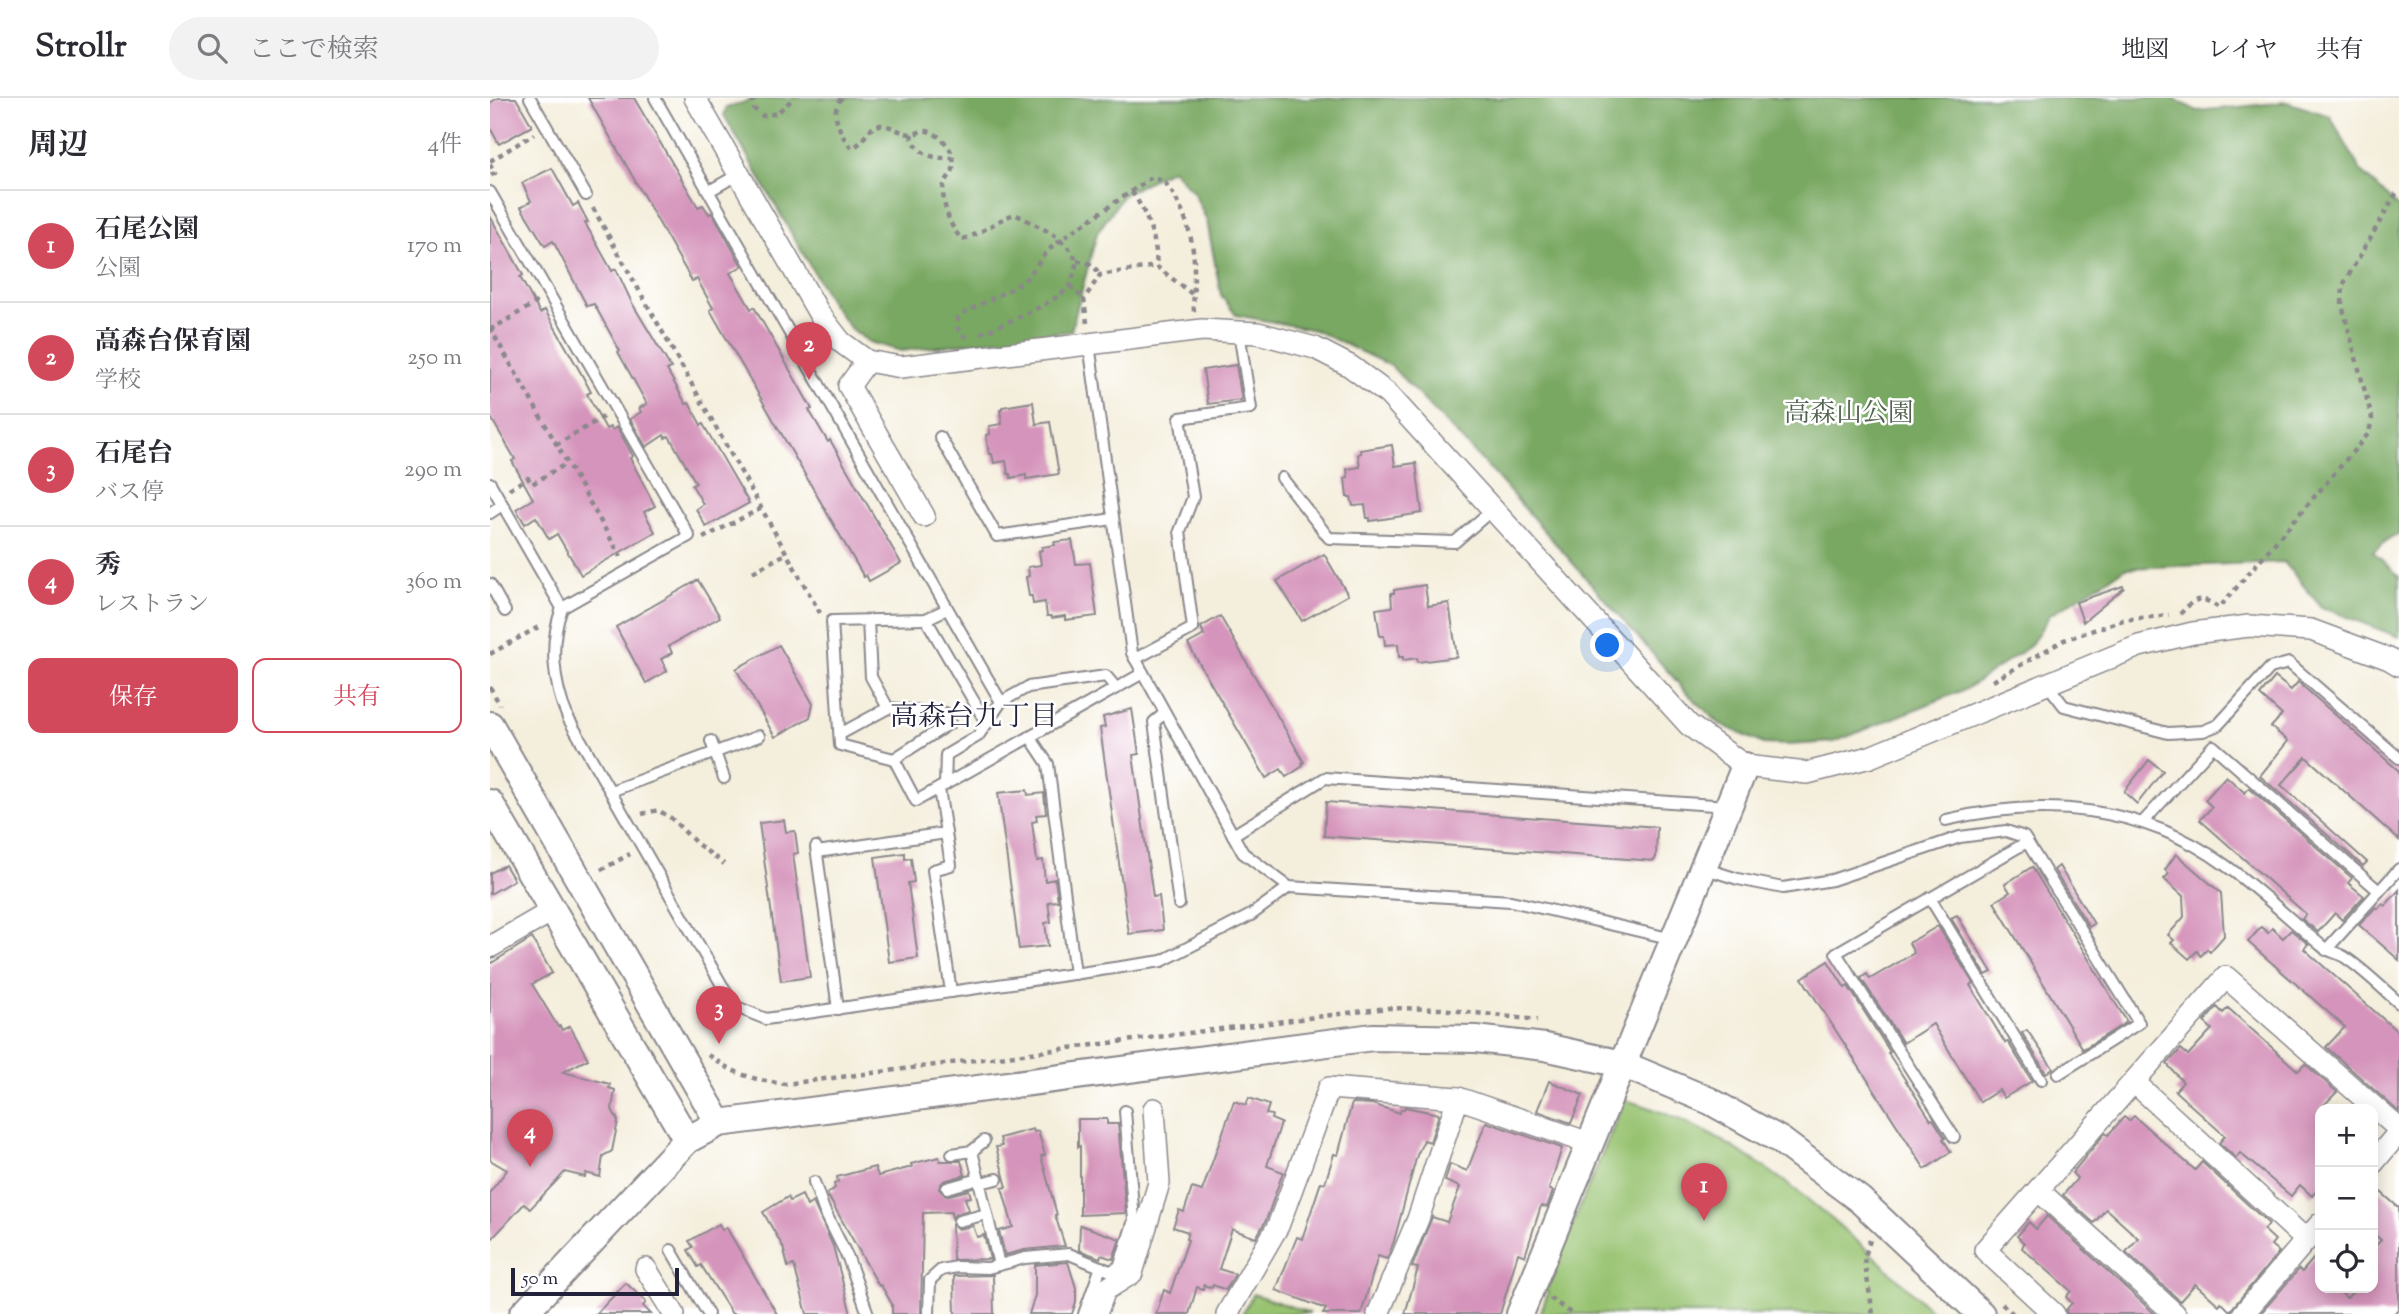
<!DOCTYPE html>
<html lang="ja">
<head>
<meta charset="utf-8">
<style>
  body { margin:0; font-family:"Sorts Mill Goudy","Noto Serif JP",serif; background:#f2f2f3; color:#2b2b33 }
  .controls { position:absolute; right:21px; bottom:21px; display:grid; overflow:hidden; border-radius:14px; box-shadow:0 4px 18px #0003 }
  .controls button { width:63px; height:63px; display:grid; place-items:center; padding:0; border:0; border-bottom:2px solid #e1e1e2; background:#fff; color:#2b2b33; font:35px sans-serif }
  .scale { position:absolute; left:21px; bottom:18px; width:168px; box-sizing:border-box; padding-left:7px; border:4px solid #22223b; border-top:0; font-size:19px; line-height:24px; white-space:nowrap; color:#22223b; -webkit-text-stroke:5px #fff; paint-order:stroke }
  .you { position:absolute; left:1118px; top:548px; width:24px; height:24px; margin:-18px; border:5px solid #fff; border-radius:50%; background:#1a73e8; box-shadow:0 0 0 10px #1a73e833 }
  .badge { display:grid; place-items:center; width:46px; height:46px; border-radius:50%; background:#d1495b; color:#fff; font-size:23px; font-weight:700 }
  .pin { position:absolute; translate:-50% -58px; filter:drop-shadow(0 2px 4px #0008) }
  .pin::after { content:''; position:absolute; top:37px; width:24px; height:21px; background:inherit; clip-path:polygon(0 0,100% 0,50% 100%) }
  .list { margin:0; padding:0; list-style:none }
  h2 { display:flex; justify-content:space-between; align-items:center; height:91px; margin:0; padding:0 28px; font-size:30px }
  h2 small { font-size:23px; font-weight:400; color:#7c7c81 }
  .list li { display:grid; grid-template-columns:46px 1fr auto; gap:21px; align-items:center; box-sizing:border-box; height:112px; padding:0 28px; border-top:2px solid #e1e1e2 }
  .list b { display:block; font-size:26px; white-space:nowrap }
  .list p { margin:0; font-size:23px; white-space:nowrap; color:#7c7c81 }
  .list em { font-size:23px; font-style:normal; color:#7c7c81 }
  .actions { display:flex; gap:14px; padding:21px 28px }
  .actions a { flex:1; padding:16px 0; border:2px solid #d1495b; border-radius:14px; text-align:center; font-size:24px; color:#d1495b }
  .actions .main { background:#d1495b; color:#fff }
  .icon { flex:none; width:38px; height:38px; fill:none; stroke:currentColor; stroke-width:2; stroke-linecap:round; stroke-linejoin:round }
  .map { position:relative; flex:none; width:1909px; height:1216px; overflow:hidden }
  header { display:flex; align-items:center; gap:42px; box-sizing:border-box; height:98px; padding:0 35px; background:#fff; border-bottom:2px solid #e1e1e2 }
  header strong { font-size:33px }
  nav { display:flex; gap:38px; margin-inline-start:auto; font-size:24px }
  .search { width:490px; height:63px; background:#f2f2f3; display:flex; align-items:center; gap:18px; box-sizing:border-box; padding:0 24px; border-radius:38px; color:#7c7c81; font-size:26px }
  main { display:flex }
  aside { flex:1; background:#fff }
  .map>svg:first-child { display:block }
  .green { fill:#97c26f; stroke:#5c7255; stroke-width:2 }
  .forest { fill:#79a862; stroke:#4e654e; stroke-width:2 }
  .building { fill:#d594bb }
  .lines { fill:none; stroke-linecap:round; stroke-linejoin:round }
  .service-casing { stroke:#8b888c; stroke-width:14 }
  .minor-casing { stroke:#8b888c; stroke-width:24 }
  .tertiary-casing { stroke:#8b888c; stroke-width:30 }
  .path { stroke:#8b888c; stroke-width:4.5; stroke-dasharray:5 5; stroke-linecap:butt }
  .service { stroke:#fff; stroke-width:10 }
  .minor { stroke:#fff; stroke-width:21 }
  .tertiary { stroke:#fff; stroke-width:26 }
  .labels { text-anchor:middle; stroke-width:5; stroke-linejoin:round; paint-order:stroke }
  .park-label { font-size:26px; fill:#516250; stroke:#fff }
  .neighbourhood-label { font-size:28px; fill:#22223b; stroke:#fff }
</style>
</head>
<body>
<header>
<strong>Strollr</strong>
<div class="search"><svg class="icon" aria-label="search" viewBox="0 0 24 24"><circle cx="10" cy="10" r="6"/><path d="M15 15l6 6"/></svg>ここで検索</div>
<nav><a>地図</a><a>レイヤ</a><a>共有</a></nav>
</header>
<main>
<aside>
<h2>周辺<small>4件</small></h2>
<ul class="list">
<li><span class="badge">1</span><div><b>石尾公園</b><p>公園</p></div><em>170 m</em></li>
<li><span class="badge">2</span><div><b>高森台保育園</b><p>学校</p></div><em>250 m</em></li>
<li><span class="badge">3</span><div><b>石尾台</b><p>バス停</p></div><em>290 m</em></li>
<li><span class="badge">4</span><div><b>秀</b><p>レストラン</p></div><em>360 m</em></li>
</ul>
<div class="actions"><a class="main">保存</a><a>共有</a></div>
</aside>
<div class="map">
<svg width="1909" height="1216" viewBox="0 0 1909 1216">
  <rect width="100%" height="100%" fill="#fff"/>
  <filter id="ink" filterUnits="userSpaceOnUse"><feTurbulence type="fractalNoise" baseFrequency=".0143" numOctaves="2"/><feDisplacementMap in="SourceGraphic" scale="14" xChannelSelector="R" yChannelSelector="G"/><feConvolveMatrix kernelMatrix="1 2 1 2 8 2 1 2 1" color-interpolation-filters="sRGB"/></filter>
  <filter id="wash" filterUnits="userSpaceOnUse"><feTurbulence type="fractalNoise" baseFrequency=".00686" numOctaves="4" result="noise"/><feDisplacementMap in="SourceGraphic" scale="28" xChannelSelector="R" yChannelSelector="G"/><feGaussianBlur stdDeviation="1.57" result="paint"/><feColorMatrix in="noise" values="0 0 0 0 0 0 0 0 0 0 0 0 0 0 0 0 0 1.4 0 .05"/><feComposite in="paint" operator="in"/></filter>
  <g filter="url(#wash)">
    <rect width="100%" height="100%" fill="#f4eedc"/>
    <g class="green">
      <path d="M1135,1002C1257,1035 1356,1131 1445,1216H1050L1058,1195L1055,1191Z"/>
      <polygon points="763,1196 820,1215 752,1216"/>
    </g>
    <polygon class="forest" points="267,0 1683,0 1707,13 1797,4 1840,18 1871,73 1909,110 1909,437 1901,439 1883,454 1909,478 1909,539 1831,509 1794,464 1636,470 1560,517 1540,548 1476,591 1344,644 1299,647 1273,646 1230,626 1197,595 999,370 901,268 825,232 746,217 731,197 717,123 704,95 682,71 634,96 607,135 581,233 411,253 379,244 361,231 341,205 234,17 236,10"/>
    <g id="blocks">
      <g class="building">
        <polygon points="8,0 26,0 42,28 9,46 0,30 0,5"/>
        <polygon points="98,0 144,0 208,109 213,107 219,116 222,115 252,168 240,175 261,211 264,209 322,311 319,312 338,344 340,342 411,465 379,483 376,477 374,479 220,212 223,210 207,181 202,183"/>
        <polygon points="62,70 83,108 88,105 98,124 95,125 122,173 126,171 142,205 181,270 177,272 196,306 199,305 211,327 213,326 259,405 216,429 206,411 213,406 202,387 206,385 179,338 175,340 174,337 156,349 140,321 151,314 149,310 157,306 128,254 130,253 104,206 97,208 63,143 55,148 31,109 41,103 32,85"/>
        <polygon points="0,118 33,177 30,179 50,215 55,212 92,277 101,294 97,296 116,331 120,329 122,332 127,329 143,358 140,360 165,408 154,414 165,434 91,477 67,436 59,441 46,419 35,426 26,411 43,401 22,363 25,361 0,318"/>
        <polygon points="746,267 752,302 718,306 713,272"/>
        <polygon points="543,304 546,326 560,324 569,376 536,381 536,377 521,380 520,376 518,376 516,363 504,365 502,356 499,356 496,337 500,336 499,328 512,326 510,312 512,312 512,309"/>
        <polygon points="902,347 905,368 926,365 932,415 880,423 880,420 877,420 875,407 863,408 861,399 857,399 855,380 858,379 857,371 870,369 868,356 871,355 870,352"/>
        <polygon points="582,442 586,466 600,465 607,518 575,522 575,518 562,520 561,518 557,518 555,504 543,506 542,498 539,498 536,479 539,478 538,469 551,467 549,453 552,452 552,449 565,447 564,444"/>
        <polygon points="834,456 858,497 812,523 787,483"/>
        <polygon points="208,482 230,519 179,548 182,555 171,561 177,573 156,585 126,529"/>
        <polygon points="935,487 938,508 959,505 967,559 928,564 927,560 913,562 913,559 909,559 908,546 895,547 894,538 890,538 886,511 902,509 901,495 904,495 904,492"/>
        <polygon points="1633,488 1634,490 1593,524 1586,504"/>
        <polygon points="730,518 814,664 812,665 813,668 796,679 791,671 776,680 698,546 714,537 711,529"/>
        <polygon points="289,547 323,606 320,619 285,639 246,571"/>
        <polygon points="1785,579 1801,592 1808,584 1909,673 1909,742 1816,659 1791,687 1877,764 1873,768 1770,678 1798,643 1781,629 1792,617 1770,597"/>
        <polygon points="642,611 649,656 643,657 663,799 669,798 673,832 639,836 610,630 615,629 613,619"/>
        <polygon points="1659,662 1673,673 1647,706 1634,694"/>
        <polygon points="1736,678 1755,695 1759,690 1862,780 1858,785 1874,798 1852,822 1845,815 1828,834 1812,821 1816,816 1710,722 1722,709 1715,702"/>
        <polygon points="537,692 538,697 554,695 556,716 546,717 547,723 542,724 547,763 553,762 555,783 565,781 568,803 558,804 561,824 555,825 558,848 529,851 508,695"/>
        <polygon points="836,704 1167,729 1166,759 1164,763 834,738"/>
        <polygon points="294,722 296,734 305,733 308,755 303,756 320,879 291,883 269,725"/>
        <polygon points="415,755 415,761 421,760 424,784 418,785 428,860 399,864 385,759"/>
        <polygon points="1686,756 1731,795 1734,838 1720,854 1717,851 1711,858 1707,853 1699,861 1681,845 1684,842 1678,837 1694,819 1693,798 1674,781 1679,776 1675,772"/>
        <polygon points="15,767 24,782 0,796 0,775"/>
        <polygon points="1569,768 1604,826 1599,829 1564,772"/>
        <polygon points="1542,769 1637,924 1593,951 1504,804 1520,794 1515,786"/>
        <polygon points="1909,792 1909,862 1869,827 1886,809 1888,811 1892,806 1895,808"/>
        <polygon points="1467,817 1502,874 1496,877 1461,820"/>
        <polygon points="1448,828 1483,885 1480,887 1515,945 1518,944 1542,983 1514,1000 1509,992 1490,1004 1443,926 1413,945 1371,880 1377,876 1380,881 1424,855 1419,845"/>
        <polygon points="1771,829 1778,835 1782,830 1793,840 1801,832 1818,846 1814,851 1909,935 1909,1014 1836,949 1855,929 1758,844"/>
        <polygon points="42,840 62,875 42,886 68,929 70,928 72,932 80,928 98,961 73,974 120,986 119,990 125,992 122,1011 128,1023 122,1053 113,1058 110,1079 96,1075 95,1079 75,1074 40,1111 34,1106 0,1143 0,1094 17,1072 0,1062 0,866"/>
        <polygon points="1338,863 1355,890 1358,888 1400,954 1398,955 1441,1022 1443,1021 1455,1040 1453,1041 1461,1054 1435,1071 1312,880"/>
        <polygon points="1727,909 1733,915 1738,910 1808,973 1815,966 1847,994 1830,1011 1830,1089 1822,1098 1810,1087 1801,1098 1750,1055 1746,1060 1729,1045 1735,1038 1685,993 1693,984 1677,966 1691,951 1698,957 1722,931 1714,924"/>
        <polygon points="1537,932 1563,970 1556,975 1532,935"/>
        <polygon points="1059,983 1093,997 1081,1025 1047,1013"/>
        <polygon points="759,1000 779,1007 776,1016 782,1017 781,1021 791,1025 777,1068 793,1074 776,1122 766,1140 742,1131 729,1171 745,1176 736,1192 723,1187 722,1190 714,1187 713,1191 707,1189 699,1216 666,1216 674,1192 680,1195 698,1142 696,1141 698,1134 683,1129 689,1112 694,1114 702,1090 712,1093 744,1003 756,1007"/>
        <polygon points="862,1005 882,1006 910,1015 911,1011 914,1011 915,1009 949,1016 940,1044 934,1042 927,1057 904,1143 897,1161 888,1158 871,1216 833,1216 836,1211 786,1192 807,1139 812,1141 831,1084 835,1085 844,1056 848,1057"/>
        <polygon points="1644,1018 1705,1072 1712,1064 1779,1126 1774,1132 1785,1142 1781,1147 1789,1154 1740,1213 1731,1204 1729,1207 1705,1186 1690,1203 1636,1154 1648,1140 1616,1111 1604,1125 1573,1097 1586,1082 1587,1080 1582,1075 1615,1035 1618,1037 1634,1019 1639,1023"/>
        <polygon points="588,1021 617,1021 617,1026 628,1026 636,1115 590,1117 590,1048 588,1049"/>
        <polygon points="996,1024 1072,1050 1059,1091 1063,1093 1057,1109 1051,1108 1035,1158 1028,1155 1010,1216 915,1216 928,1170 922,1169 942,1119 957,1124 970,1089 955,1083 960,1066 977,1073"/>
        <polygon points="543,1031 544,1034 548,1033 555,1057 551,1058 567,1117 565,1117 575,1148 534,1152 515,1157 509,1133 523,1129 512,1090 517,1089 506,1049 512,1048 510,1040"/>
        <polygon points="449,1059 450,1063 471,1063 475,1077 454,1083 450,1087 449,1091 456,1098 479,1092 481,1099 475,1100 479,1112 466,1116 462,1120 461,1114 433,1115 431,1216 402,1216 402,1206 391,1187 389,1188 337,1096 345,1090 344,1086 348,1084 347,1079 385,1069 388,1078 422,1069 421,1066"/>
        <polygon points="1883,1087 1909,1110 1909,1210 1904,1216 1770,1216 1809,1171 1812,1174 1830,1153 1830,1190 1845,1190 1857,1200 1866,1190 1883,1190 1883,1151 1891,1142 1883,1135"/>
        <polygon points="312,1097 317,1108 323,1104 343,1148 361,1216 317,1216 304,1167 298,1169 293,1149 273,1114 298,1099 300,1103"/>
        <polygon points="1557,1118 1665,1216 1577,1216 1576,1212 1582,1205 1576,1199 1581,1193 1532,1150 1534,1145 1527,1138 1539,1124 1546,1131"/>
        <polygon points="229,1126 232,1132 236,1129 287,1216 242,1216 211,1167 208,1169 198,1152 203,1149 199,1143"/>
        <polygon points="462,1126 468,1131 483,1128 487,1139 494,1137 500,1161 463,1162"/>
        <polygon points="590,1127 630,1141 623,1161 611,1157 610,1160 589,1152"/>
        <polygon points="578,1164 586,1190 586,1204 582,1216 539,1216 545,1197 545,1167"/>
        <polygon points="503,1177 504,1216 465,1216 464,1178"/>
        <polygon points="136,1185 156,1204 153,1208 161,1216 106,1216"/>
      </g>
    </g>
  </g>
  <g filter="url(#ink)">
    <use href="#blocks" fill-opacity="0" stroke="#8b888c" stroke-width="2"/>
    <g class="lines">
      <defs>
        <g id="service">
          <polyline points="40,0 96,97"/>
          <polyline points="165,0 511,604"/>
          <polyline points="219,93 249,76"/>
          <polyline points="0,94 199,438 72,510"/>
          <polyline points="599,246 642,555 753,755 799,789 1021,803 1183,841"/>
          <polyline points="450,339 507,438 623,421"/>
          <polyline points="792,380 839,440 965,444 1003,411"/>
          <path d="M0,385L72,510C59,545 63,586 78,620L244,908L276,921L672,863L761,817L799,789"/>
          <polyline points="0,415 12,407"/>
          <polyline points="0,486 15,513"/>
          <polyline points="457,511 436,521 342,523 350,647 404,661 426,703 653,575"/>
          <polyline points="436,521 497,626"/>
          <polyline points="378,523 381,579 398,610 455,615 460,625 404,661"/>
          <polyline points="645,561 703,530 690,433 703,399 690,320 761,310 749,234"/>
          <polyline points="1557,586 1574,608 1678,635 1713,633 1728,627 1780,570 1799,565 1909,660"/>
          <polyline points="675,615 664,624 689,806"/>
          <polyline points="350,636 398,610"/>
          <polyline points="540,639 558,666 585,876"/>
          <polyline points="221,643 234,680"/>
          <polyline points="455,687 456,657 488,638 511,604 538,589 616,578 626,590"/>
          <polyline points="449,691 461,767 443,772 461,894"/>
          <polyline points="121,693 269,638"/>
          <path d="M1456,722C1553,699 1653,707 1735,767C1770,792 1800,822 1833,849C1840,854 1849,855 1856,860C1875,873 1892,890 1909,905"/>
          <polyline points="1653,724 1723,648 1889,793"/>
          <polyline points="743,737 835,680 1238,708"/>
          <polyline points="326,749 348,911"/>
          <polyline points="327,754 456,735"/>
          <polyline points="1213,770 1248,781 1293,790 1342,782 1470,739 1516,733 1534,739 1649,925 1568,976"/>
          <polyline points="1440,800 1551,982"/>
          <polyline points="1836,852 1909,771"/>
          <polyline points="1464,1039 1346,855 1537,744"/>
          <polyline points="482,1053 509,1167"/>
          <polyline points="462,1056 482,1053 494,1043"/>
          <polyline points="324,1084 334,1112 358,1160 378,1216"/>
          <polyline points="490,1085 507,1081"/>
          <polyline points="457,1090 489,1081"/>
          <polyline points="469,1123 497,1116"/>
          <polyline points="181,1152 218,1216"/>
          <polyline points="439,1216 440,1182 451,1172 467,1169 498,1170 535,1160 579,1156 620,1173 629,1169 644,1122 635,1013"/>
          <polyline points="594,1216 611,1169"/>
        </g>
        <g id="minor">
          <polyline points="205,0 330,217 351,244 377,263 411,269 712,232 768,235 825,250 860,268 898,296 1199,627 1255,668 1317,675 1380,659 1649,548 1703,535 1759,528 1821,532 1899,561 1909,567"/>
          <polyline points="377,263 359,288 434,418"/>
          <polyline points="0,849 62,813"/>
          <polyline points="1644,984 1816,1142"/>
          <polyline points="1883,1065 1909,1034"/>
          <polyline points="1548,1092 1685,1216"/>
          <polyline points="156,1171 184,1216"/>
          <polyline points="606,1216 615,1192 642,1175 669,1085 664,1011"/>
          <polyline points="737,1216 788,1128 839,990 968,1000 1099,1045"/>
          <polyline points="888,1216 928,1121 968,1000"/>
          <polyline points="1564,1216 1495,1152 1736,879 1909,1031"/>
          <polyline points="1753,1216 1830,1126"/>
        </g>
        <g id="tertiary">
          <polyline points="0,627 229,1025"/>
          <polyline points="0,705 197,1042"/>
          <polyline points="33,1216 197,1042 229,1025 883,939 986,941 1055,949 1132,966 1220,1003 1290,1042 1370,1102 1491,1216"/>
          <polyline points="1030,1216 1255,668"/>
        </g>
      </defs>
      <use href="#service" class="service-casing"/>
      <use href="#minor" class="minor-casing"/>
      <use href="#tertiary" class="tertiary-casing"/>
      <g class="path">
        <polyline points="262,0 264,11 273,18 287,15 304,0"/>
        <path d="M351,0C349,4 347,7 346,11C344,22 354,44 362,50C374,46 377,28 390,27C400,26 411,36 421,36C427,36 431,32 437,33C453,36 469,58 462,74C458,81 453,84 453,93C453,107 461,134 473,141C492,136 506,122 525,116C549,130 573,136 587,163C585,170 583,183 579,189C564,206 507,229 486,237"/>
        <path d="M421,36C427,57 442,61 463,60"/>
        <polyline points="0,63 44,36"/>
        <polyline points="0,66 5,75 0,78"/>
        <path d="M642,94C655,112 669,145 666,168"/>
        <polyline points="103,110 330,515"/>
        <path d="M587,163C598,163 605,168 610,177"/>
        <polyline points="580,188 594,201"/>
        <polyline points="597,225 594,201 610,177 666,168 702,196"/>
        <polyline points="0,230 131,459"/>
        <polyline points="0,232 47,204"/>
        <path d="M477,239C467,236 467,229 468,220L477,213L525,189L538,179L557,153L572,141L662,79C667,81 672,82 676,86C693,107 705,143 704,170C704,185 703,199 704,214"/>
        <polyline points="66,347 113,319"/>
        <polyline points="19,391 38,380 42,386 77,365"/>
        <polyline points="213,440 272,410"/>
        <polyline points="263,474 297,455"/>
        <path d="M1690,516C1706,499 1710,497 1729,510L1879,335L1882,320L1852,207L1853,187L1907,94"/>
        <polyline points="0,556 52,527"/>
        <polyline points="1503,583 1574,542 1633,522 1679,517"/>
        <polyline points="0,589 10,607"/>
        <polyline points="152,716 168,712 181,720 206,745 234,766"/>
        <polyline points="111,772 140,756"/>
        <path d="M218,957C244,976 263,982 295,986L897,910L951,911L1047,922"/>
        <polyline points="1380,1142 1374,1161 1383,1216"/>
        <polyline points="1060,1200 1082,1216"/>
        <polyline points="1512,1206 1523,1216"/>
      </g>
      <use href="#service" class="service"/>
      <use href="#minor" class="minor"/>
      <use href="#tertiary" class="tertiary"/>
    </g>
  </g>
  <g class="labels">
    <g class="park-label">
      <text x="1359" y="323">高森山公園</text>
    </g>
    <g class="neighbourhood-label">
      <text x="484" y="627">高森台九丁目</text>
    </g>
  </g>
</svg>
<div class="controls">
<button>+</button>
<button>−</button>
<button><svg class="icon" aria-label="locate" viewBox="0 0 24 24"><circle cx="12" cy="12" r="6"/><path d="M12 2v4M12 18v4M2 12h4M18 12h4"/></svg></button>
</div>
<div class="scale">50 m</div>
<div class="you"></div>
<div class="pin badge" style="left:1214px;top:1123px">1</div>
<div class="pin badge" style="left:319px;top:282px">2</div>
<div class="pin badge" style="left:229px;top:946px">3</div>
<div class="pin badge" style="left:40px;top:1069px">4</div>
</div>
</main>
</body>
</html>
